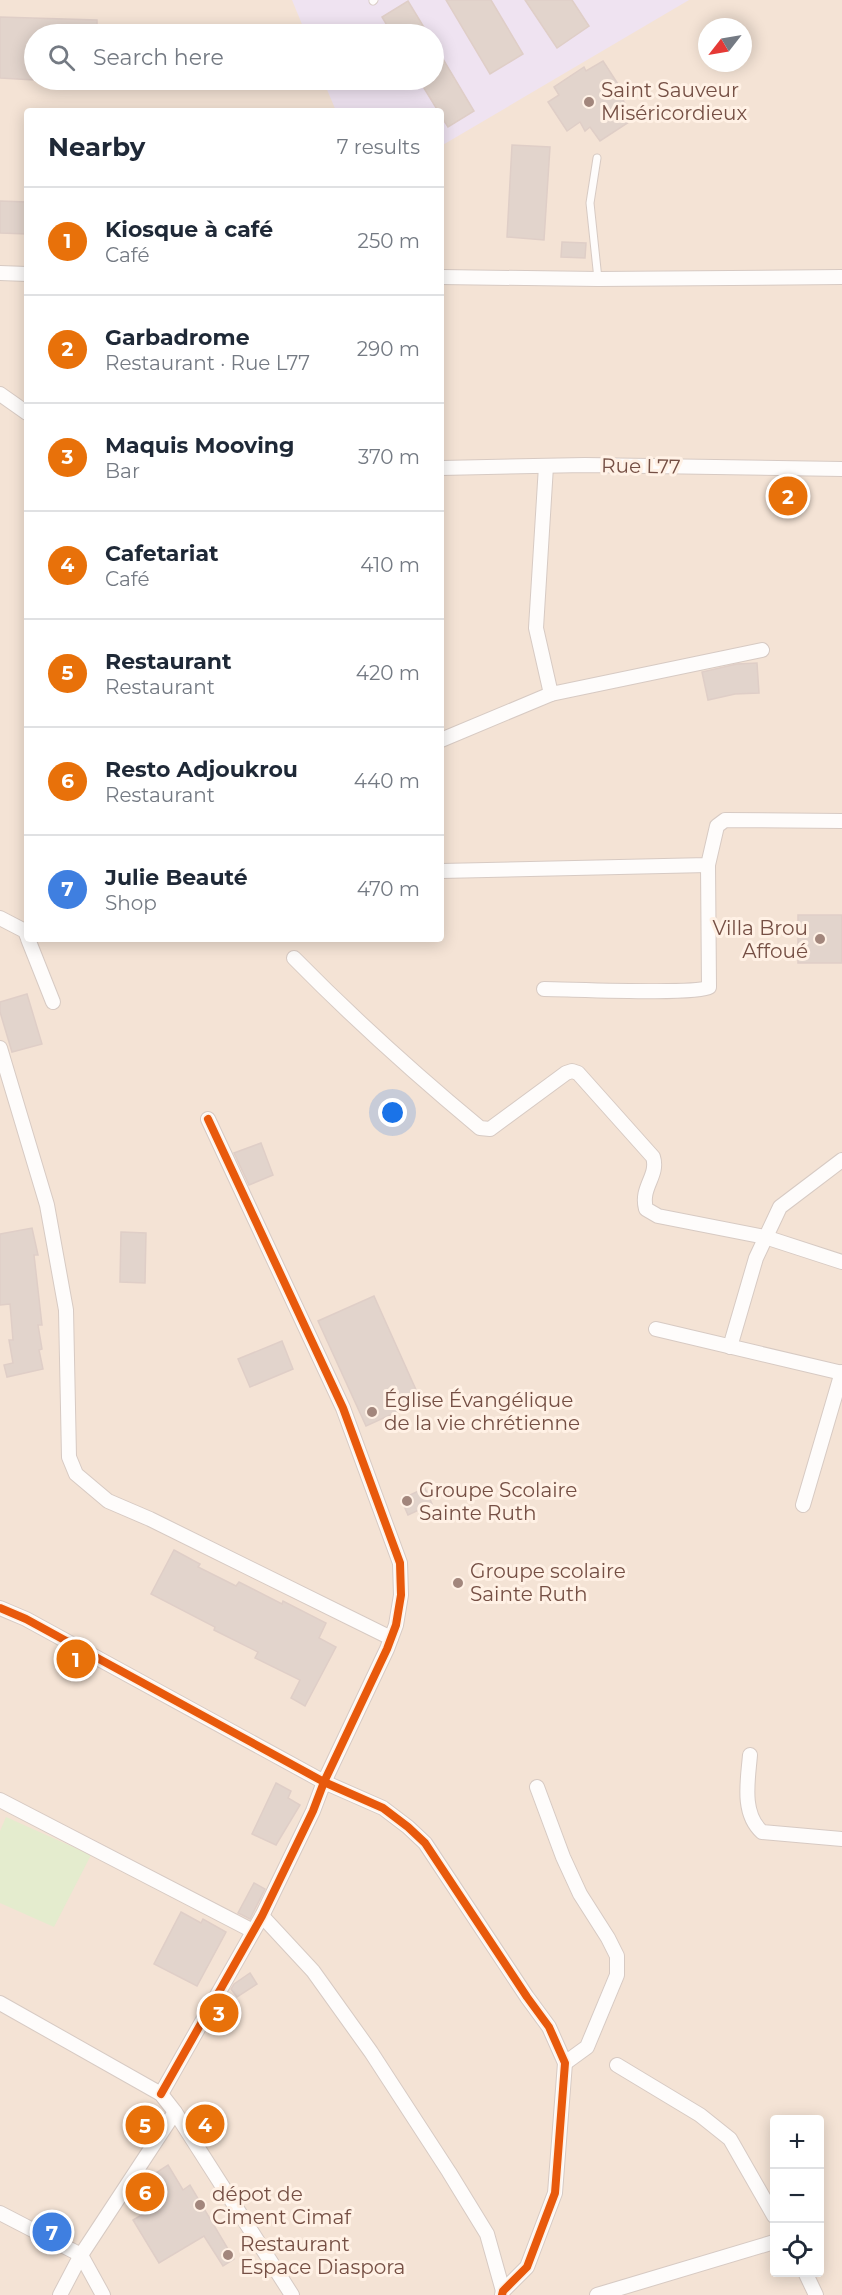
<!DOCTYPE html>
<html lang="en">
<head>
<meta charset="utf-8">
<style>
  body { margin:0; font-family:Montserrat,sans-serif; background:#f6f6f7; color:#1f2937 }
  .controls { position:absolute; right:18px; bottom:18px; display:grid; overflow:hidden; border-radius:6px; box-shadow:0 3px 15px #0003 }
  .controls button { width:54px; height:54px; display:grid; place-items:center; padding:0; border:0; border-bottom:2px solid #e0e1e3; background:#fff; color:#1f2937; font:30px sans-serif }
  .compass { position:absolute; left:698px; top:18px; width:54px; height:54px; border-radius:50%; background:#fff; box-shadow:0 3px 15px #0003; rotate:239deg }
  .you { position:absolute; left:393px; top:1113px; width:21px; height:21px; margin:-15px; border:4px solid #fff; border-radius:50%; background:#1a73e8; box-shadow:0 0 0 9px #1a73e833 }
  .badge { display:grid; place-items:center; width:39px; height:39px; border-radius:50%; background:#ea580c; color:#fff; font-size:20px; font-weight:700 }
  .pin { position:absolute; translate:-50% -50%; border:3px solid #fff; box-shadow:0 2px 6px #0006 }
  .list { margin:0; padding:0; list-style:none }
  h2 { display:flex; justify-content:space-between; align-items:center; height:78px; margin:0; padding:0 24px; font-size:26px }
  h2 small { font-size:20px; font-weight:400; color:#747a83 }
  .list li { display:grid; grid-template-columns:39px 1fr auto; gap:18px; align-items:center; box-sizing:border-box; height:108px; padding:0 24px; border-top:2px solid #e0e1e3 }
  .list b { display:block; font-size:22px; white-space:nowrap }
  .list p { margin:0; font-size:20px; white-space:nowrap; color:#747a83 }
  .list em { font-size:20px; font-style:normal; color:#747a83 }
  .icon { flex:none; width:33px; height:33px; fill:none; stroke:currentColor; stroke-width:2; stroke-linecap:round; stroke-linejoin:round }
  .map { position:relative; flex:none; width:842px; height:2295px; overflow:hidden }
  .search { position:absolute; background:#fff; box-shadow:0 3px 15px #0003; left:24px; top:24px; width:420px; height:66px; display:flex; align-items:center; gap:15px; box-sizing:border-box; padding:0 21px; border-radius:33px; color:#747a83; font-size:22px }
  .panel { position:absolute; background:#fff; box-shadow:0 3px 15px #0003; left:24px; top:108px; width:420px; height:834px; border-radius:6px }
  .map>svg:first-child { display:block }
  .residential { fill:#f4e3d5; fill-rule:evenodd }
  .education { fill:#efe3f1 }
  .green { fill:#e4ecce }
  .building { fill:#e2d4cc; stroke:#dfcec7; stroke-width:1.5 }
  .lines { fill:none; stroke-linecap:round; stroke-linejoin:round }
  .service-casing { stroke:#d7cac3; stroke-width:9 }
  .minor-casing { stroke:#d7cac3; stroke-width:16 }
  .service { stroke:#fefcfb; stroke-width:7 }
  .minor { stroke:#fefcfb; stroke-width:14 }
  .cycleway-casing { stroke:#fff1e5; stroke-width:11 }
  .cycleway { stroke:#e8590c; stroke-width:8 }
  .poi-dot { fill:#a2867c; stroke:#fff1e5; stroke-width:2 }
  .labels { text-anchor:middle; stroke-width:6; stroke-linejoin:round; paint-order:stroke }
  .poi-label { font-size:20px; fill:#754f44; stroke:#fff1e5; text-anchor:start }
  .street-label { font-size:20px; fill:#754f44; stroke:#fff1e5 }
</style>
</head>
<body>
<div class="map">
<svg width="842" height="2295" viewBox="0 0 842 2295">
  <rect width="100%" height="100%" fill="#f6ede5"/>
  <path class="residential" d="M0,0H842V2295H0ZM707,27H743V63H707ZM34,34H434V80H34ZM27,111H441V939H27ZM774,2120H820V2272H774Z"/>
  <polygon class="education" points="292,0 689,0 441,146 441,111 336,111 323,80 434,80 434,34 306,34"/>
  <polygon class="green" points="6,1817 91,1855 54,1927 0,1903 0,1831"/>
  <g class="building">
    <polygon points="446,0 491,0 523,54 490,74"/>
    <polygon points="525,0 572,0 589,26 557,48"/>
    <polygon points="408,1 428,34 392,34 382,17"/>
    <polygon points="0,17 97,20 97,34 34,34 34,80 0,78"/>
    <polygon points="434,44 474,111 448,127 441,116 441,111 438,111 419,80 434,80"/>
    <polygon points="603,61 627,98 623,100 625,104 620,107 629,122 600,141 590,127 585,131 580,122 567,131 548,102 559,95 554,87 584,67 586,71"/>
    <polygon points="512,145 550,147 544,240 507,237"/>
    <polygon points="0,201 27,202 27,234 0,233"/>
    <polygon points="562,242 586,243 585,258 561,257"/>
    <polygon points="757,663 759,693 735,694 708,700 702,672 737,664"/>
    <rect x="798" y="915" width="44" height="48"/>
    <polygon points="27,994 42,1044 12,1052 0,1012 0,1002"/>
    <polygon points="261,1143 273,1175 249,1185 234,1153"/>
    <polygon points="32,1228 38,1255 34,1255 42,1325 38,1325 42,1349 39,1350 43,1369 7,1377 4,1365 13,1363 9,1340 13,1340 10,1304 0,1305 0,1234"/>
    <polygon points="121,1232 146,1233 145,1283 120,1282"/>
    <polygon points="374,1296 421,1401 366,1426 318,1321"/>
    <polygon points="282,1341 293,1369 250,1387 238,1359"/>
    <polygon points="425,1488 432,1504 408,1515 401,1499"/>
    <polygon points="174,1550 200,1564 198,1567 236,1586 239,1582 282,1604 283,1601 326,1623 319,1638 336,1647 305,1706 291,1698 300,1680 255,1658 258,1652 214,1630 215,1627 151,1594"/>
    <polygon points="276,1783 291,1791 288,1798 300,1805 276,1845 252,1834"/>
    <polygon points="254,1883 265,1889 250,1919 238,1913"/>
    <polygon points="181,1912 201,1923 203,1919 226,1932 197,1986 154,1964"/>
    <polygon points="250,1973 257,1984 237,1997 231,1989 234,1984"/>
    <polygon points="168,2165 183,2190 190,2185 234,2259 223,2266 204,2236 159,2263 133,2220 157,2206 137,2196 145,2180"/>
  </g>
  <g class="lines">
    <defs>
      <g id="service">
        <polyline points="373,1 374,0"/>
        <polyline points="597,158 590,203 598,279"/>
      </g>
      <g id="minor">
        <polyline points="0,273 27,274"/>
        <polyline points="441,277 598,279 842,277"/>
        <polyline points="0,394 27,413"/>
        <polyline points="546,466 536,628 551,694 762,650"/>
        <polyline points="441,468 585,465 842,469"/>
        <polyline points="441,740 551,694"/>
        <polyline points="441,871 708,865 717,826 725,820 842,821"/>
        <polyline points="0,918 25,931 27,936"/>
        <polyline points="28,939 53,1002"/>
        <path d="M294,958C353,1018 415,1074 480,1128L490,1129L566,1073L572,1071L578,1073L653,1157C659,1176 640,1187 646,1209L658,1216L765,1237L842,1262"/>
        <path d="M544,989C568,989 697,995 709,987L708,865"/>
        <polyline points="0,1048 47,1205 66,1310 69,1457 76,1474 108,1501 150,1519 391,1638"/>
        <polyline points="656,1329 842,1373"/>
        <polyline points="730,1347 756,1258 780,1207 842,1160"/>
        <polyline points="803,1505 842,1372"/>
        <polyline points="0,1608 26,1619 324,1782 383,1808 408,1827 425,1843 527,1997 549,2027 565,2063 555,2193 527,2267 503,2291 502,2295"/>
        <path d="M750,1755C748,1780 741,1813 762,1832L842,1839"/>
        <polyline points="537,1787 563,1857 580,1894 608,1938 617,1956 617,1975 587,2047 565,2063"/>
        <polyline points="0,1800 253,1931"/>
        <polyline points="262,1916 313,1971 371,2052 449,2172 487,2234 503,2291"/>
        <polyline points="0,2003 161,2094 175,2112 292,2295"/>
        <polyline points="617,2065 700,2115 730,2139 774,2216"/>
        <polyline points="161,2094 262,1916 313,1811 324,1782 387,1649 396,1625 401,1595 400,1563 343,1408 208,1119"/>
        <polyline points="0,2213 81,2255 175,2112"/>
        <polyline points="81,2255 103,2295"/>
        <polyline points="805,2272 816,2295"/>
        <polyline points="60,2295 81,2255"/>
        <polyline points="597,2295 774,2242"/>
      </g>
    </defs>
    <use href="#service" class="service-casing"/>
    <use href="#minor" class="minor-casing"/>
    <use href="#service" class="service"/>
    <use href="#minor" class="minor"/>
    <defs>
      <g id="cycleway">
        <polyline points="0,1608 26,1619 324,1782 383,1808 408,1827 425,1843 527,1997 549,2027 565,2063 555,2193 527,2267 503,2291 502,2295"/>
        <polyline points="161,2094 262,1916 313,1811 324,1782 387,1649 396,1625 401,1595 400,1563 343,1408 208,1119"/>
      </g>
    </defs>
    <use href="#cycleway" class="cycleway-casing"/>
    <use href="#cycleway" class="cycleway"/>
  </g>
  <g class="poi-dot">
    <circle cx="589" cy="102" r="6"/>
    <circle cx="820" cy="939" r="6"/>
    <circle cx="372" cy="1412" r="6"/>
    <circle cx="407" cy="1501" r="6"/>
    <circle cx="458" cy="1583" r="6"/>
    <circle cx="200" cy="2205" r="6"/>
    <circle cx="228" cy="2255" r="6"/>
  </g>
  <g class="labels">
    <g class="poi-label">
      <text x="601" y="97">Saint Sauveur<tspan x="601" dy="23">Miséricordieux</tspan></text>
      <text x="808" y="935" text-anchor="end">Villa Brou<tspan x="808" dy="23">Affoué</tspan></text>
      <text x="384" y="1407">Église Évangélique<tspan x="384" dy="23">de la vie chrétienne</tspan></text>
      <text x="419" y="1497">Groupe Scolaire<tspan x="419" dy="23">Sainte Ruth</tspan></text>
      <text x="470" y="1578">Groupe scolaire<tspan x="470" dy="23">Sainte Ruth</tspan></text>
      <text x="212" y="2201">dépot de<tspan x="212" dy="23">Ciment Cimaf</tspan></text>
      <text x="240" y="2251">Restaurant<tspan x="240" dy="23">Espace Diaspora</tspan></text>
    </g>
    <g class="street-label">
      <text transform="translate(641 466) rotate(1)" y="7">Rue L77</text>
    </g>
  </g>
</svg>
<div class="controls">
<button>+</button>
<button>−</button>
<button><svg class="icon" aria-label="locate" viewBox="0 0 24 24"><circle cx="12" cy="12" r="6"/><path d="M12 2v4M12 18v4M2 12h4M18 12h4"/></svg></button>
</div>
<svg class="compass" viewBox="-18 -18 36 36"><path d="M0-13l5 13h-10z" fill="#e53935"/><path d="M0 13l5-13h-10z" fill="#747a83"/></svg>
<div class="you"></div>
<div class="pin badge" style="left:76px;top:1659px;background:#e8710a">1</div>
<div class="pin badge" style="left:788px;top:496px;background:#e8710a">2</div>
<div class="pin badge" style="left:219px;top:2013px;background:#e8710a">3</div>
<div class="pin badge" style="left:205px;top:2124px;background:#e8710a">4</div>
<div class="pin badge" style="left:145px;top:2125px;background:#e8710a">5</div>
<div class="pin badge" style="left:145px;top:2192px;background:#e8710a">6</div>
<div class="pin badge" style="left:52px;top:2232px;background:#3f7fe0">7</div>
<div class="search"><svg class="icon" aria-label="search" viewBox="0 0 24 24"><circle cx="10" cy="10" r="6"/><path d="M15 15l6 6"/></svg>Search here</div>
<section class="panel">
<h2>Nearby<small>7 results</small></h2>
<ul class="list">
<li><span class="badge" style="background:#e8710a">1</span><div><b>Kiosque à café</b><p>Café</p></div><em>250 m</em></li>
<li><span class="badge" style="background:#e8710a">2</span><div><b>Garbadrome</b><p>Restaurant · Rue L77</p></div><em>290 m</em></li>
<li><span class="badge" style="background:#e8710a">3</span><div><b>Maquis Mooving</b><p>Bar</p></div><em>370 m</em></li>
<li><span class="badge" style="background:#e8710a">4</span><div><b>Cafetariat</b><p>Café</p></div><em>410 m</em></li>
<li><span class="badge" style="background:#e8710a">5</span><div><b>Restaurant</b><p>Restaurant</p></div><em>420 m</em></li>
<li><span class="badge" style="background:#e8710a">6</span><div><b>Resto Adjoukrou</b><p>Restaurant</p></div><em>440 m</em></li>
<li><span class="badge" style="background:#3f7fe0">7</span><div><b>Julie Beauté</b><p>Shop</p></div><em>470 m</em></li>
</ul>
</section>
</div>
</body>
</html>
